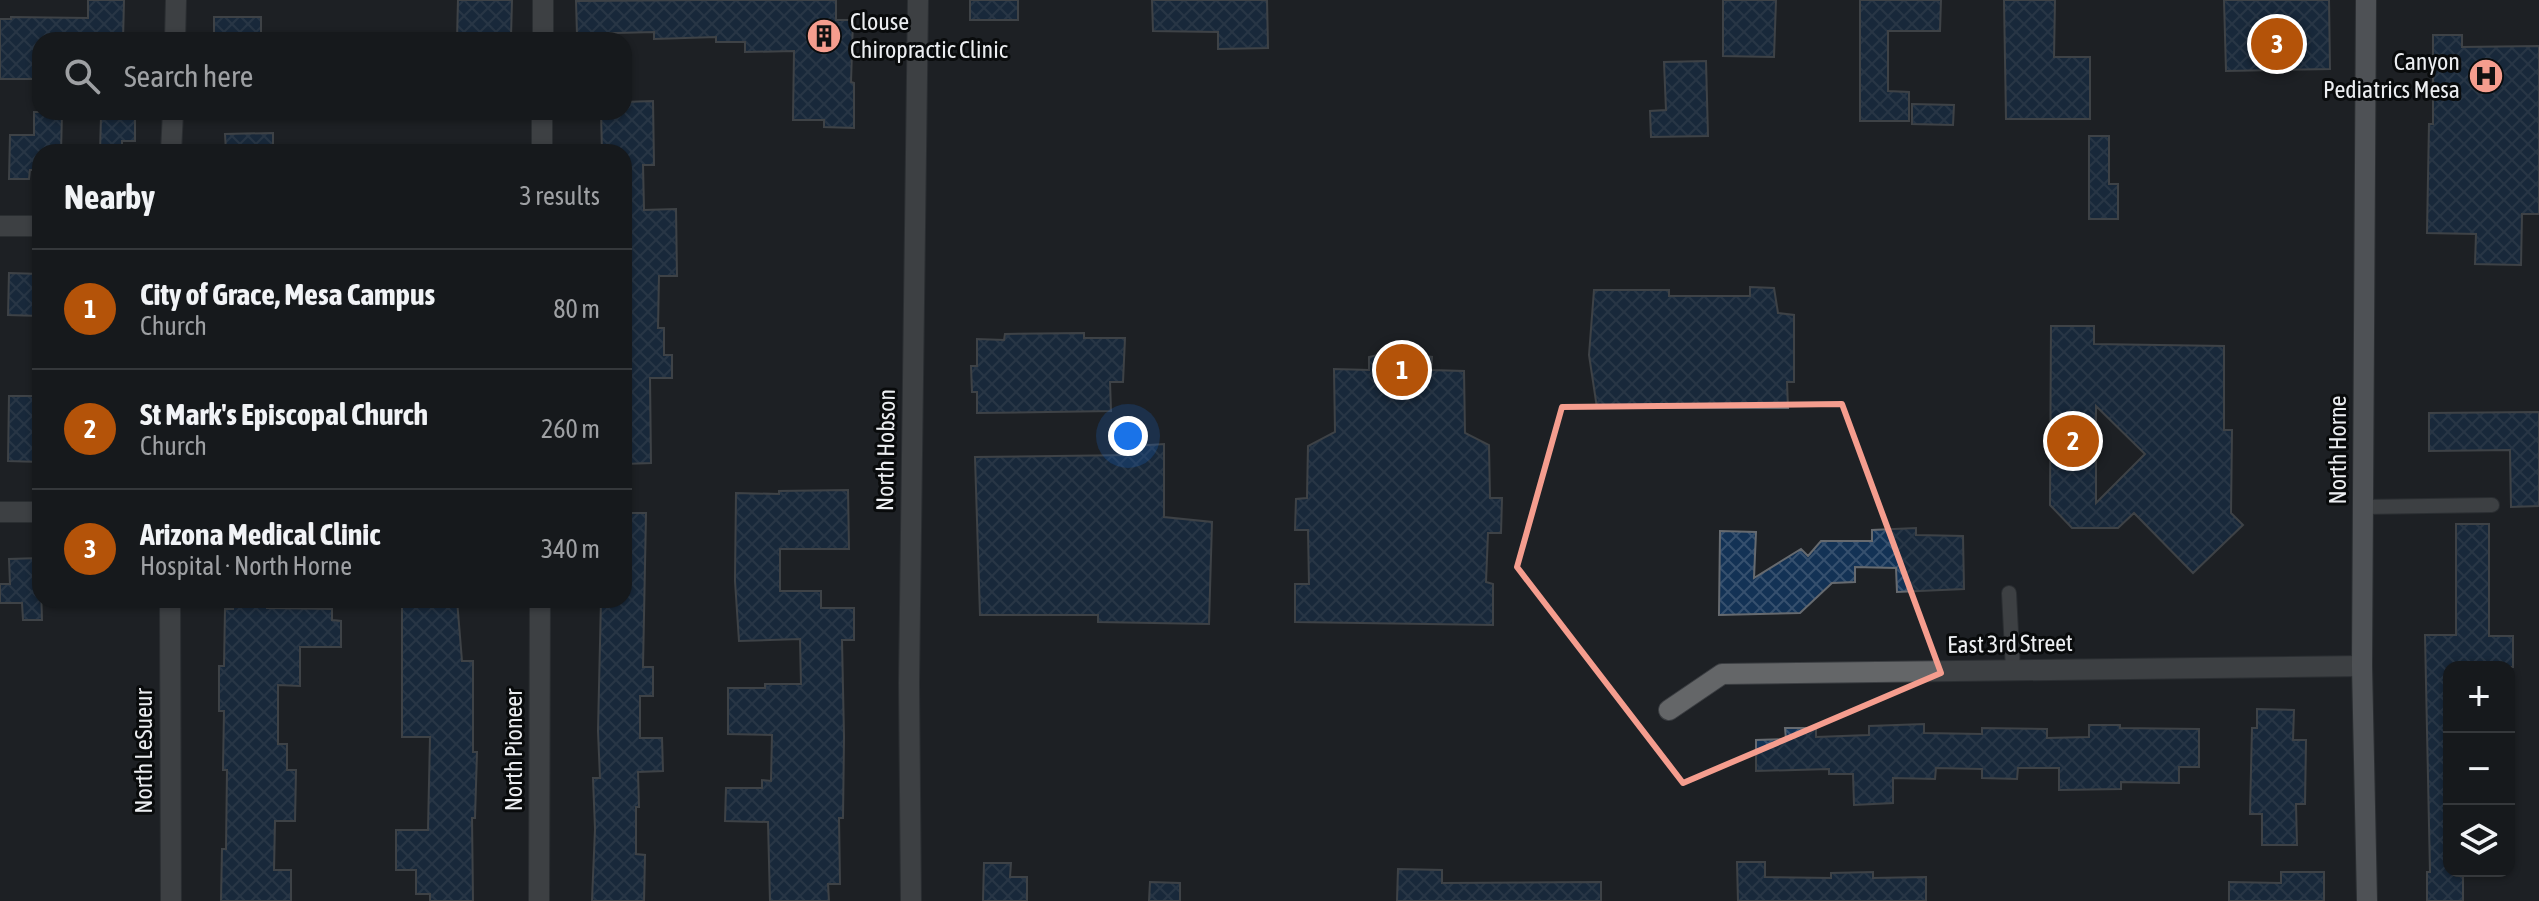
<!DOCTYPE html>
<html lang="en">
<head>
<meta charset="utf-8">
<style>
  :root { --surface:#16191c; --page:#1f2225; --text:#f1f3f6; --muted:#9ea0a3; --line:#35383b; --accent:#b45309 }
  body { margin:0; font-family:"Asap Condensed",sans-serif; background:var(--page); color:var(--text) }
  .controls { position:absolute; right:24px; bottom:24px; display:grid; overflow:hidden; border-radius:16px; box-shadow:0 2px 6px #0004 }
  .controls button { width:72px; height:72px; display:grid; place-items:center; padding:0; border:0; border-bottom:2px solid var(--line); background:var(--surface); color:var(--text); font:40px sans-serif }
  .you { position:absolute; left:1128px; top:436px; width:28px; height:28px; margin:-20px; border:6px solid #fff; border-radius:50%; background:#1a73e8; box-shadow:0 0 0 12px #1a73e833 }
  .badge { display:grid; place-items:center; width:52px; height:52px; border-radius:50%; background:var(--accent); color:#fff; font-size:26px; font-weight:700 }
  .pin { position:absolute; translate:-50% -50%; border:4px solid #fff; box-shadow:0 2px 8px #0006 }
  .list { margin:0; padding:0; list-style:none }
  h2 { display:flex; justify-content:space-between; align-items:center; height:104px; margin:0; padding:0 32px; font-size:34px }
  h2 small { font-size:26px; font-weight:400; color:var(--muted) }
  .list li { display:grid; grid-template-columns:52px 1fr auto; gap:24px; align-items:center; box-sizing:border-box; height:120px; padding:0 32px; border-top:2px solid var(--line) }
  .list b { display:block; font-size:30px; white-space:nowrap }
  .list p { margin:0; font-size:26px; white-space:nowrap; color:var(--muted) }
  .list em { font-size:26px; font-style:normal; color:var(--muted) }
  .icon { flex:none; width:44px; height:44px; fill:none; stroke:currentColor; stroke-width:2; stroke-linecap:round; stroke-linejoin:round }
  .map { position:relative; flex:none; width:2539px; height:901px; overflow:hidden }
  .search { position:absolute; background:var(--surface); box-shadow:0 2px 6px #0004; left:32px; top:32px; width:600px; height:88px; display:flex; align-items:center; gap:20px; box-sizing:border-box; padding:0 28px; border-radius:24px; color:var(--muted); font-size:30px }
  .panel { position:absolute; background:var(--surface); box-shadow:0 2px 6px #0004; left:32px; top:144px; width:600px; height:464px; border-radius:24px }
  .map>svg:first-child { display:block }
  .building { fill:url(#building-cross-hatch); stroke:#666a6f; stroke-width:2; fill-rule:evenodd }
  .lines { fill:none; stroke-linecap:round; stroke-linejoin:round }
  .lane-casing { stroke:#3b3e42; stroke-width:16 }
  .street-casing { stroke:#3b3e42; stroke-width:22 }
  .secondary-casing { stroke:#3b3e42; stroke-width:22 }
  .lane { stroke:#646668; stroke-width:14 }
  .street { stroke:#646668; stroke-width:20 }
  .secondary { stroke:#8a8d90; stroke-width:20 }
  .marked { fill:none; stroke:#f59d8e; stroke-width:6; stroke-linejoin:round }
  .labels { text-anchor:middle; stroke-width:6; stroke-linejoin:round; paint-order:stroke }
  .poi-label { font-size:24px; fill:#eceef1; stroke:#090b0c; text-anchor:start }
  .street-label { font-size:24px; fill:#eceef1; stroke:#090b0c }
</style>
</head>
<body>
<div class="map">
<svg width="2539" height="901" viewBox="0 0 2539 901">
  <defs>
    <pattern id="building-cross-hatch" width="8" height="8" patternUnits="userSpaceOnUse" patternTransform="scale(2)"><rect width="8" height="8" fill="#133255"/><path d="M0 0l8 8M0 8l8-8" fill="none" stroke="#36506e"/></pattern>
  </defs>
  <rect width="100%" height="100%" fill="#1e2125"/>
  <path class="building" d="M 88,0 L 124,0 L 123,40 L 40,40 L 40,79 L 0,79 L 0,19 L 11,19 L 11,17 L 88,18 Z
    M 458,0 L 512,0 L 511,36 L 506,36 L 505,40 L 457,40 Z
    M 702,0 L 836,0 L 836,20 L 853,20 L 851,82 L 854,83 L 854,128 L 824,127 L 824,120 L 793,120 L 794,51 L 745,52 L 745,42 L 716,42 L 716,37 L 654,39 L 654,32 L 577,34 L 576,1 Z
    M 970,0 L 1018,0 L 1018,20 L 970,20 Z
    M 1152,0 L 1267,0 L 1268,48 L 1218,49 L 1218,32 L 1153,31 Z
    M 1723,0 L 1776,0 L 1774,57 L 1723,56 Z
    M 1860,0 L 1941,0 L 1940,31 L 1888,31 L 1888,91 L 1909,92 L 1909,121 L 1860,121 Z
    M 2004,0 L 2055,0 L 2054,57 L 2090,57 L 2090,119 L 2006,119 Z
    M 2224,0 L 2329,0 L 2330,69 L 2226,71 Z
    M 214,17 L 261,17 L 261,40 L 214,40 Z
    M 2433,35 L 2462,35 L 2462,47 L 2539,46 L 2539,214 L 2522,214 L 2521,265 L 2475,264 L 2476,234 L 2427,233 L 2429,124 L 2433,124 Z
    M 1706,61 L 1708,136 L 1651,137 L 1650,111 L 1666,110 L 1664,62 Z
    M 653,101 L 654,165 L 643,165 L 644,210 L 676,209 L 677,276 L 659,276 L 658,328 L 664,328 L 664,355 L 672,355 L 672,378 L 650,378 L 651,463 L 624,464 L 624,152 L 602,152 L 601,112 L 624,112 L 624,102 Z
    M 1912,104 L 1954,105 L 1953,125 L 1912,124 Z
    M 34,112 L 62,112 L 61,152 L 40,152 L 40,170 L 30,170 L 29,179 L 9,179 L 10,135 L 34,135 Z
    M 101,117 L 135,118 L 135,141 L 122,141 L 122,152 L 100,152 Z
    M 273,133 L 273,152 L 226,152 L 225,134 Z
    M 2089,136 L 2109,136 L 2109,184 L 2118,184 L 2118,219 L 2089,219 Z
    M 9,273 L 40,274 L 40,316 L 8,315 Z
    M 1750,287 L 1774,288 L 1778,313 L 1794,315 L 1794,382 L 1787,382 L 1788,408 L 1597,408 L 1589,355 L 1594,290 L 1669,290 L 1669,296 L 1750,296 Z
    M 2051,326 L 2094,326 L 2094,344 L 2224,346 L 2224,430 L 2232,430 L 2231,513 L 2243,525 L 2193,573 L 2134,513 L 2118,528 L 2072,528 L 2050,505 ZM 2096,406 L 2145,454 L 2096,503 Z
    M 1084,333 L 1084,338 L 1125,338 L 1123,382 L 1110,382 L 1111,411 L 977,413 L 977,392 L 972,392 L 971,366 L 977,366 L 977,339 L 1004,340 L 1005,334 Z
    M 1391,352 L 1432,357 L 1431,370 L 1464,371 L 1465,433 L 1489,445 L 1490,498 L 1502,498 L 1501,533 L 1488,533 L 1486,582 L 1493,584 L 1493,625 L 1295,622 L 1295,584 L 1309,584 L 1308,530 L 1295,530 L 1296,499 L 1307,498 L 1308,446 L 1335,432 L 1334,369 L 1369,370 L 1369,357 Z
    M 9,396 L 40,396 L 40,462 L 8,461 Z
    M 2539,412 L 2539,506 L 2511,507 L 2510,450 L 2429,451 L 2429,413 Z
    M 1164,444 L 1164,517 L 1212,522 L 1209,624 L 1098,622 L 1098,615 L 980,615 L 975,457 L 1134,455 L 1134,446 Z
    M 848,490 L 849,549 L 780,549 L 780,591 L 821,591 L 821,608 L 854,608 L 854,640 L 842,640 L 844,737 L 843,818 L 839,818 L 840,884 L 828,884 L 829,901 L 770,901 L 768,822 L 725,821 L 726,788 L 762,788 L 762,780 L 771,781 L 772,735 L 728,734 L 728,688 L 765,688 L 765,684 L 801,684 L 800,639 L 739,641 L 735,581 L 736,493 L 779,494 L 779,491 Z
    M 624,513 L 646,513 L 643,667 L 653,667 L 653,696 L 640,696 L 640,738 L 662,738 L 663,771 L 638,772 L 639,807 L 636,807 L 636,854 L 645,855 L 644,901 L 592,901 L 595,829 L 593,778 L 600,778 L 598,731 L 601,600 L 624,600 Z
    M 2456,524 L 2489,524 L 2489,636 L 2513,636 L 2513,667 L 2449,667 L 2449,872 L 2463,872 L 2463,901 L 2427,901 L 2427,872 L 2430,872 L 2425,635 L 2456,635 Z
    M 1916,528 L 1916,535 L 1963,536 L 1964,589 L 1897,592 L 1896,568 L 1855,567 L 1855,582 L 1832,583 L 1800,613 L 1719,615 L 1720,531 L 1756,532 L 1754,578 L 1801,549 L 1808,556 L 1821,541 L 1872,541 L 1872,530 Z
    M 40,558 L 42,620 L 23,620 L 22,603 L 0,603 L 0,584 L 10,584 L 9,559 Z
    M 233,600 L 267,600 L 267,608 L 332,609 L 332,620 L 341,621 L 341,647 L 300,647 L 300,686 L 278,685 L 278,744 L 287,744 L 287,770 L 296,770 L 295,821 L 275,821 L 274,870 L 291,870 L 291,901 L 221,901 L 222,849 L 226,849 L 227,770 L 223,770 L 224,711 L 219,711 L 219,666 L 224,666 L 225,609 L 233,609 Z
    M 402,600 L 457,600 L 462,661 L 473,661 L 473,752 L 477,752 L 475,818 L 472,818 L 473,901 L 430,901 L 430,894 L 416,894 L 416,870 L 396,870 L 396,830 L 428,830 L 430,737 L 402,737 Z
    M 2257,709 L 2294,710 L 2293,740 L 2306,740 L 2305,804 L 2296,804 L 2297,845 L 2262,845 L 2262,814 L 2250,814 L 2252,728 L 2257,728 Z
    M 1924,724 L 1924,733 L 1982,734 L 1982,728 L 2047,729 L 2047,738 L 2089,737 L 2089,725 L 2120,725 L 2120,728 L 2199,729 L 2199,767 L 2179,767 L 2179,783 L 2121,782 L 2121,789 L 2059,790 L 2059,768 L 2018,768 L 2017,779 L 1982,778 L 1982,769 L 1936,768 L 1935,779 L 1893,778 L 1893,803 L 1854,805 L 1853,774 L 1829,774 L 1829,769 L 1756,771 L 1756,740 L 1786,739 L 1785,728 L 1816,728 L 1816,737 L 1869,735 L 1869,726 Z
    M 1737,862 L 1765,862 L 1765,877 L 1831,878 L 1831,873 L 1873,872 L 1873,878 L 1926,877 L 1926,901 L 1738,901 Z
    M 984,863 L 1011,863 L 1010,877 L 1027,877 L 1027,901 L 983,901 Z
    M 1398,869 L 1442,870 L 1442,883 L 1601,882 L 1601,901 L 1397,901 Z
    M 2281,872 L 2324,872 L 2324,901 L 2229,901 L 2229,882 L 2281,883 Z
    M 1150,882 L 1180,883 L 1180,901 L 1149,901 Z"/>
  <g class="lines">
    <g class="lane-casing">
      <path id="lane" d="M 2363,507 L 2492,505
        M 2009,593 L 2013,670"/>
    </g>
    <g class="street-casing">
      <path id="street" d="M 175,40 L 176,0
        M 543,40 L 543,0
        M 171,152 L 173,112
        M 542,152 L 542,112
        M 0,226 L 40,226
        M 0,512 L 40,512
        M 170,600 L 171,901
        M 1669,710 L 1722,674 L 2362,666
        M 539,901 L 540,600
        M 911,901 L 909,683 L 918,0"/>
    </g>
    <g class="secondary-casing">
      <path id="secondary" d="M 2366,0 L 2362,666 L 2367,901"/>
    </g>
    <use href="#lane" class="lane"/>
    <use href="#street" class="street"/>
    <use href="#secondary" class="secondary"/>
  </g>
  <path d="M0 0H2539V901H0ZM 1842,404 L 1941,673 L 1683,783 L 1517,567 L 1562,407 Z" fill="#1e2125" fill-opacity=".55" fill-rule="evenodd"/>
  <path class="marked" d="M 1842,404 L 1941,673 L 1683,783 L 1517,567 L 1562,407 Z"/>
  <defs>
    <g id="building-disc" transform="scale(1.8)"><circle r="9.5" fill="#f59d8e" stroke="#090b0c"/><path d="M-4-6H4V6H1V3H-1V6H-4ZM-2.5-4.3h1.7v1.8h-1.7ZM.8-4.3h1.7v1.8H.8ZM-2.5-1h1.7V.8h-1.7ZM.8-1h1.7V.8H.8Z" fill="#111"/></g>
    <g id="hospital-disc" transform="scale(1.8)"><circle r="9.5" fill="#f59d8e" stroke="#090b0c"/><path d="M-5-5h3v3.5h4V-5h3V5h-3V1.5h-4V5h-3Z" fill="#111"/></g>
  </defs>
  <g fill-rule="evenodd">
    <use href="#building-disc" x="824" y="36"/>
    <use href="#hospital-disc" x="2486" y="76"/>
  </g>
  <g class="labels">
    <g class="poi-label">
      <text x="850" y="30">Clouse<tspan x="850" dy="28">Chiropractic Clinic</tspan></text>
      <text x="2460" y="70" text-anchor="end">Canyon<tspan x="2460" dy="28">Pediatrics Mesa</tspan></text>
    </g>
    <g class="street-label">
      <text transform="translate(886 450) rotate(-89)" y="8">North Hobson</text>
      <text transform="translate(2338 450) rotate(-90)" y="8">North Horne</text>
      <text transform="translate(2010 644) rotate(-1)" y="8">East 3rd Street</text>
      <text transform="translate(514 750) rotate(-90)" y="8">North Pioneer</text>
      <text transform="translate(144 751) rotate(-90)" y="8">North LeSueur</text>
    </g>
  </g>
</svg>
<div class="controls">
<button>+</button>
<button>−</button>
<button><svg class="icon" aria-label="layers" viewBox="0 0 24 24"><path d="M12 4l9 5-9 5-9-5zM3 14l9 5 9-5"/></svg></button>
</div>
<div class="you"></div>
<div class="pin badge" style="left:1402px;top:370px">1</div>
<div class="pin badge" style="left:2073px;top:441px">2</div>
<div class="pin badge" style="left:2277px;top:44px">3</div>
<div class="search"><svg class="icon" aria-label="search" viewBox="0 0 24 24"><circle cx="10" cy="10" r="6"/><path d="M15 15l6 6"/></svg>Search here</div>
<section class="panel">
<h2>Nearby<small>3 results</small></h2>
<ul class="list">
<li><span class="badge">1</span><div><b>City of Grace, Mesa Campus</b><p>Church</p></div><em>80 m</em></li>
<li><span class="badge">2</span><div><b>St Mark's Episcopal Church</b><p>Church</p></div><em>260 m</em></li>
<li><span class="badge">3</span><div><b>Arizona Medical Clinic</b><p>Hospital · North Horne</p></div><em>340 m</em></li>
</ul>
</section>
</div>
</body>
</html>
